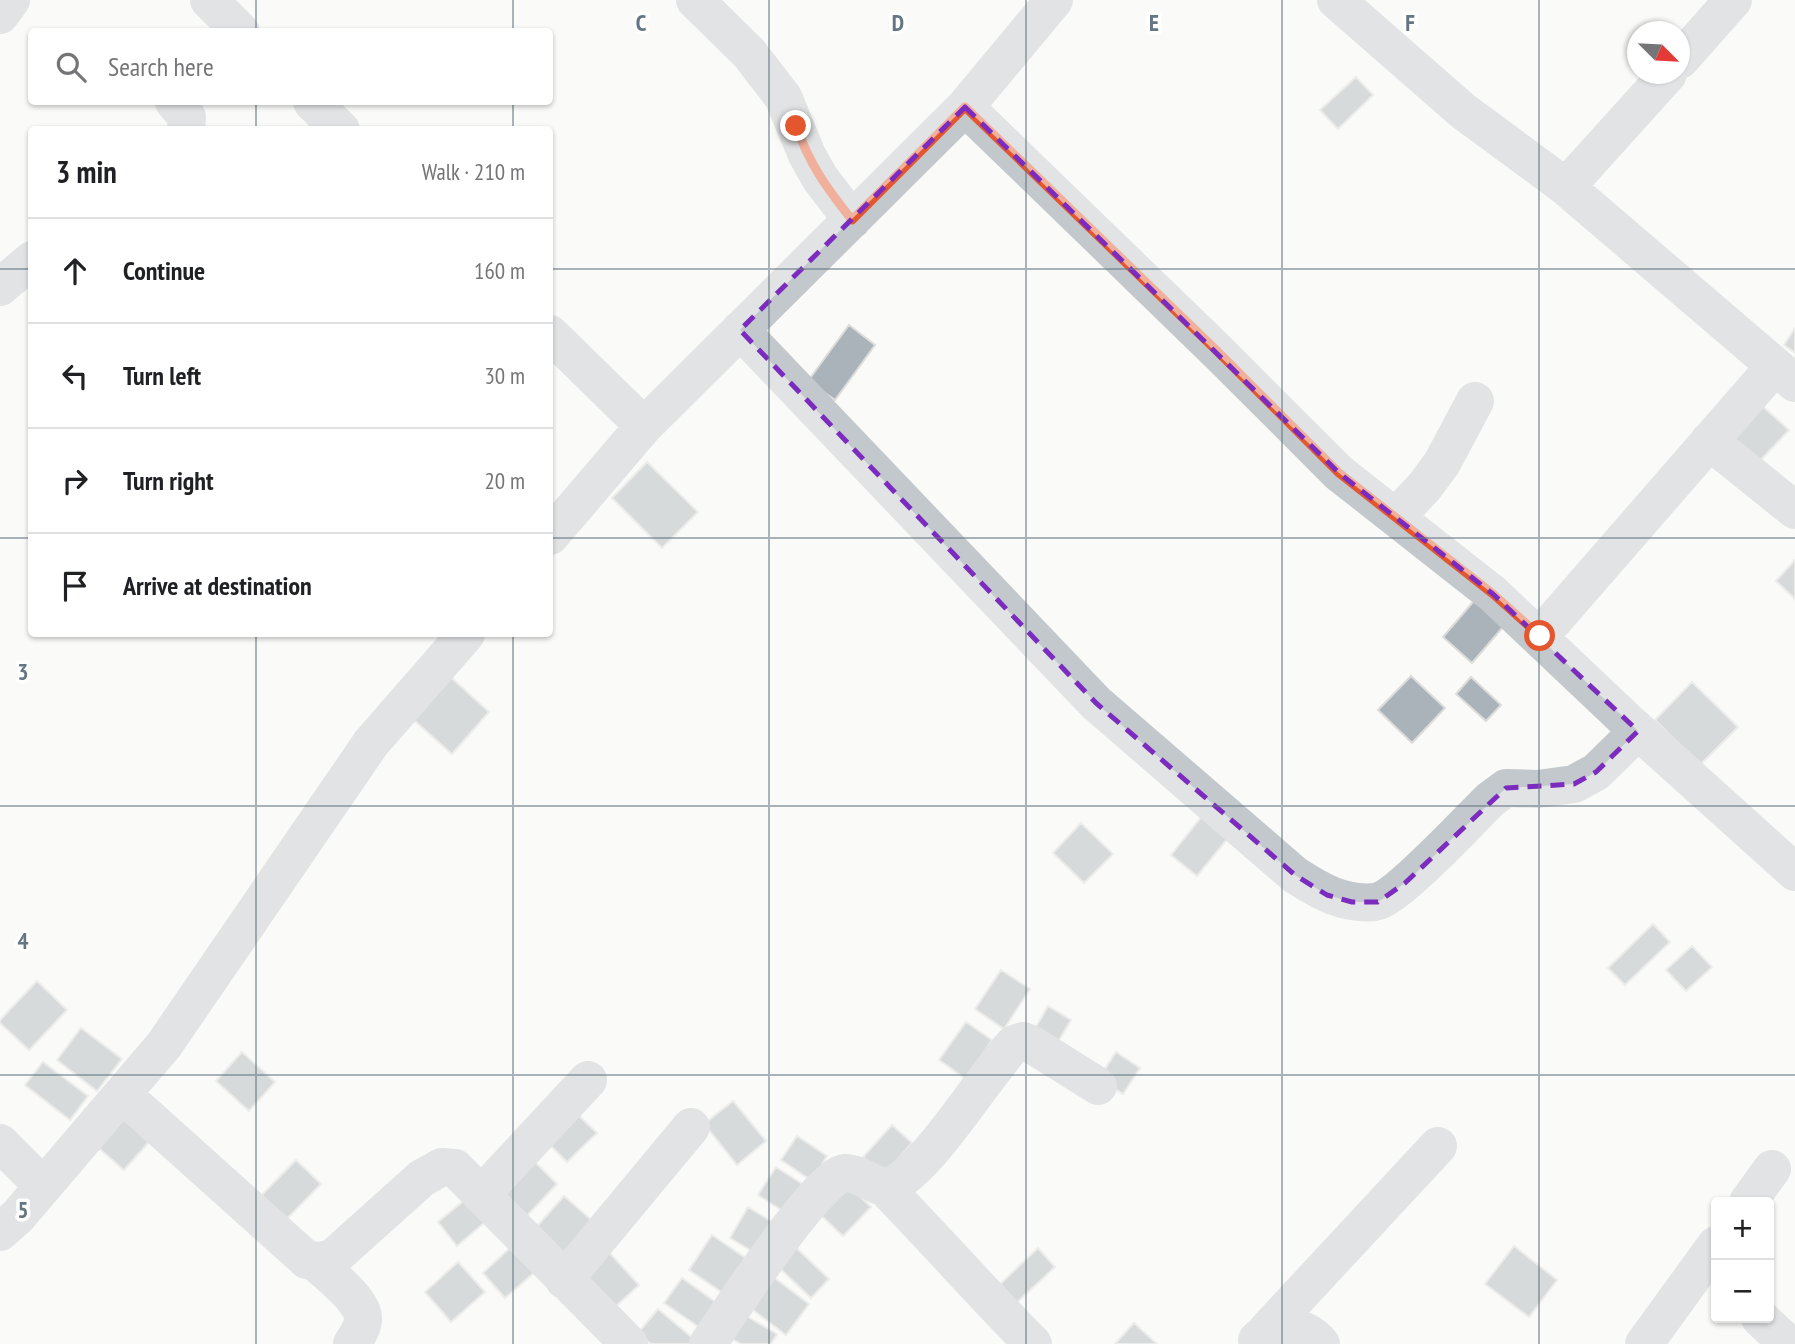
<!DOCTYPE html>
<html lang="en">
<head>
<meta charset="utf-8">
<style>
  :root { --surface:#fff; --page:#f6f6f6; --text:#202124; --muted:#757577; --line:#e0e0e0 }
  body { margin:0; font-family:"PT Sans Narrow",sans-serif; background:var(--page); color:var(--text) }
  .controls { position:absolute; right:21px; bottom:21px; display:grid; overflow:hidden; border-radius:7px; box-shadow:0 2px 5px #0004 }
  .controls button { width:63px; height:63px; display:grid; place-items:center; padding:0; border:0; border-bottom:2px solid var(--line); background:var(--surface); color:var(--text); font:35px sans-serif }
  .compass { position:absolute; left:1627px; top:21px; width:63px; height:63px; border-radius:50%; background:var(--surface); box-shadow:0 2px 5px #0004; rotate:114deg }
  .stop { position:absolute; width:21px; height:21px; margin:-16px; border:5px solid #e4572e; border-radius:50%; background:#fff }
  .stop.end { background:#e4572e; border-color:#fff; box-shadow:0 2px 7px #0008 }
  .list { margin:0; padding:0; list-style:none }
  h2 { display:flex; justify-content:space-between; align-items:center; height:91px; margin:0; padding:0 28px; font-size:30px }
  h2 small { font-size:23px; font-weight:400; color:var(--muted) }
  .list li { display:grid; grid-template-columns:46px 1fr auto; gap:21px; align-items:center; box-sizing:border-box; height:105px; padding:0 28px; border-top:2px solid var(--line) }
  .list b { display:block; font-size:26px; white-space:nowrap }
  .list em { font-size:23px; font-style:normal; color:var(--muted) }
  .icon { flex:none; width:38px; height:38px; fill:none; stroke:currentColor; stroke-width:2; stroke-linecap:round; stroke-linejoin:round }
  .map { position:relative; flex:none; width:1795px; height:1344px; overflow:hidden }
  .search { position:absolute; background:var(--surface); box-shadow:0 2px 5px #0004; left:28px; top:28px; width:525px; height:77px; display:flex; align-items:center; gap:18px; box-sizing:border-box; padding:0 24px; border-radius:7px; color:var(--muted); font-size:26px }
  .panel { position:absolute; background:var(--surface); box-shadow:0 2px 5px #0004; left:28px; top:126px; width:525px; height:511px; border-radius:7px }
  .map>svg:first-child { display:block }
  .building { fill:#aab3b9; stroke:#dcdcda; stroke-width:2 }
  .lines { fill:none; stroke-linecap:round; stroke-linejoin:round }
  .minor { stroke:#c3c8cc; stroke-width:38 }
  .route { stroke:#e4572e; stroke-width:9 }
  .marked { fill:none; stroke:#7b2cbf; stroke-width:5; stroke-dasharray:14 9; stroke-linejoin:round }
  .grid { fill:none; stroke:#657683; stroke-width:2; stroke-opacity:0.55 }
  .grid-label { font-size:23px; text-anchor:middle; font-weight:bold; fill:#657683; stroke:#fff; stroke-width:7; stroke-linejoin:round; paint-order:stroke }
</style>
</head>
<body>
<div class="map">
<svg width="1795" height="1344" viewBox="0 0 1795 1344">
  <rect width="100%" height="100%" fill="#fafaf8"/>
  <path class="building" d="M 1356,77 L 1373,95 L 1338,129 L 1320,110 Z
    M 849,325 L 875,345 L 835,400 L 808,381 Z
    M 1795,328 L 1795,353 L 1784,345 Z
    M 1759,403 L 1789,430 L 1757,464 L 1728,437 Z
    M 647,462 L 698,512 L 662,548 L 612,498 Z
    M 1795,560 L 1795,599 L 1776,581 Z
    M 1479,595 L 1509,620 L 1472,663 L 1443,637 Z
    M 444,671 L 489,712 L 452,754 L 407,714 Z
    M 1411,676 L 1445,708 L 1412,743 L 1378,710 Z
    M 1471,677 L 1501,705 L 1486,721 L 1456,694 Z
    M 1692,682 L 1738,727 L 1700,765 L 1655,720 Z
    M 1203,815 L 1229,837 L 1197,876 L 1171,855 Z
    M 1081,823 L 1113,854 L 1084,883 L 1053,853 Z
    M 1653,924 L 1670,942 L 1625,985 L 1608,968 Z
    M 1692,946 L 1712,967 L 1686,991 L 1666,970 Z
    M 1001,970 L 1030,989 L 1004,1029 L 975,1009 Z
    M 37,981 L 67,1010 L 29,1050 L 0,1023 L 0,1020 Z
    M 1048,1006 L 1071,1020 L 1055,1047 L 1032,1034 Z
    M 966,1022 L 992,1040 L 966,1079 L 939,1060 Z
    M 81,1028 L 122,1059 L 97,1091 L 57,1060 Z
    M 242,1052 L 275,1082 L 249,1111 L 216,1081 Z
    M 1116,1052 L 1140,1068 L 1123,1094 L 1099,1078 Z
    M 43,1062 L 88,1096 L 70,1120 L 25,1085 Z
    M 733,1101 L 766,1141 L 737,1165 L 704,1124 Z
    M 126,1108 L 156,1134 L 124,1170 L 95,1145 Z
    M 573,1110 L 597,1133 L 567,1162 L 544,1139 Z
    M 892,1125 L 912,1143 L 884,1175 L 863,1157 Z
    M 797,1136 L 827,1156 L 812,1181 L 781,1160 Z
    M 526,1153 L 557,1184 L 520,1223 L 489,1193 Z
    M 296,1160 L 321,1184 L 280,1226 L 255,1202 Z
    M 776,1167 L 807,1187 L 789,1215 L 758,1195 Z
    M 842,1179 L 871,1207 L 843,1236 L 814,1209 Z
    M 564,1196 L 595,1223 L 564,1258 L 533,1231 Z
    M 466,1199 L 485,1222 L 457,1246 L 438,1222 Z
    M 748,1207 L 779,1226 L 760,1256 L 730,1238 Z
    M 712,1235 L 747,1259 L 723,1293 L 689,1270 Z
    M 788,1240 L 829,1279 L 811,1298 L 770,1259 Z
    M 512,1246 L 535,1272 L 505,1298 L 483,1273 Z
    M 1514,1246 L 1557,1280 L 1529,1317 L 1485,1284 Z
    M 605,1248 L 639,1285 L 614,1308 L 580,1272 Z
    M 1038,1248 L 1055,1267 L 1013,1306 L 996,1288 Z
    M 458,1262 L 485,1292 L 451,1322 L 425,1292 Z
    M 772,1276 L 809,1304 L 786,1335 L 749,1307 Z
    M 682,1278 L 721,1306 L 703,1330 L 664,1303 Z
    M 658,1309 L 695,1340 L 691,1344 L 651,1344 L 638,1333 Z
    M 741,1313 L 777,1334 L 771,1344 L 741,1344 L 727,1336 Z
    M 1134,1323 L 1157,1344 L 1115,1344 Z"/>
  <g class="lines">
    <path class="minor" d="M 209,0 L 241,32
      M 695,0 L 749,53 L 783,97 L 807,155 L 820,178 L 852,220
      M 1336,0 L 1463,111 L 1566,187 L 1795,383
      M 0,15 L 11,0
      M 1680,60 L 1733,0
      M 174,102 L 187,117 L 186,130
      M 312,102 L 341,130
      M 965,107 L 1218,352 L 1339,473 L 1493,594 L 1625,719 L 1795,872
      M 1566,187 L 1668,74
      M 0,287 L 32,260
      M 740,330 L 1096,703 L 1295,875 C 1320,891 1343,905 1375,902 C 1397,899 1471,818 1491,799 L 1506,788 L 1538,789 L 1574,784 L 1596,772 L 1638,731
      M 550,334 L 644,426
      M 1709,441 L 1795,510
      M 1396,517 L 1425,486 L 1442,463 L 1475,401
      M 550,536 L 644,426 L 965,107 L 1054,0
      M 1540,636 L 1775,366
      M 122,1094 L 307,1260 L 322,1261 L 334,1257 L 422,1178 L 442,1167 L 455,1168 L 629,1344
      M 0,1143 L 43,1186
      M 885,1188 C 935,1239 982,1293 1033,1344
      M 481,1195 L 588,1080
      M 1748,1202 L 1772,1169
      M 0,1232 L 18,1216 L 164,1045 L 371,743 L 466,634
      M 314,1261 C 327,1273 364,1301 363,1319 C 363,1328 356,1337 352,1344
      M 564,1280 L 691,1127
      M 1760,1318 L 1788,1344
      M 1267,1330 L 1438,1146
      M 1257,1340 C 1276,1321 1304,1324 1321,1344
      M 708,1344 C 726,1317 819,1175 845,1173 C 858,1173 872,1184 885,1188 C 925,1176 982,1078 1014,1044 L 1023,1041 L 1031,1044 L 1098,1086
      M 1644,1344 L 1716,1245"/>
  </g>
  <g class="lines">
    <path class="route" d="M 796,126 C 810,165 826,187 852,220 L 965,107 L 1218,352 L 1339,473 L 1493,594 L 1540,636"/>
  </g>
  <path d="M0 0H1795V1344H0ZM 965,107 L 1339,473 L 1493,594 L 1638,731 L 1596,772 L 1574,784 L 1506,788 L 1405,883 L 1378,902 L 1352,902 L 1327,895 L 1295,875 L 1096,703 L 740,330 Z" fill="#fafaf8" fill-opacity=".55" fill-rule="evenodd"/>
  <path class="marked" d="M 965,107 L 1339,473 L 1493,594 L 1638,731 L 1596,772 L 1574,784 L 1506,788 L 1405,883 L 1378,902 L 1352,902 L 1327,895 L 1295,875 L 1096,703 L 740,330 Z"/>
  <path class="grid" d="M 256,0 L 256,32M 513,0 L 513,32M 769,0 L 769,1344M 1026,0 L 1026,1344M 1282,0 L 1282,1344M 1539,0 L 1539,1344M 256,102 L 256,130M 513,102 L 513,130M 0,269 L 32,269M 550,269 L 1795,269M 0,538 L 32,538M 550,538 L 1795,538M 256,634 L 256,1344M 513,634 L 513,1344M 0,806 L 1795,806M 0,1075 L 1795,1075"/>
  <g class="grid-label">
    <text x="641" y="31">C</text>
    <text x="898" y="31">D</text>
    <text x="1154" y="31">E</text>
    <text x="1410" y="31">F</text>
    <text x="23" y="680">3</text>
    <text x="23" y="949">4</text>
    <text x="23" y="1218">5</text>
  </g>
</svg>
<div class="controls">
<button>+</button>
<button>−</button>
</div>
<svg class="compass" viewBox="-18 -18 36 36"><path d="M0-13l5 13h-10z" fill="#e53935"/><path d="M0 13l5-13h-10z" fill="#757577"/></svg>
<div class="stop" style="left:1540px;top:636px"></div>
<div class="stop end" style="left:796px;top:126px"></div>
<div class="search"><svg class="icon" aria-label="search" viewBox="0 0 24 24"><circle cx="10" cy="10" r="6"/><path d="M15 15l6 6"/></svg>Search here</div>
<section class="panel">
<h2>3 min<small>Walk · 210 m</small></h2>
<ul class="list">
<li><svg class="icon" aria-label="ahead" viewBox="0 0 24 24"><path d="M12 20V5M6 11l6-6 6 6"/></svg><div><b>Continue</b></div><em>160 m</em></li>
<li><svg class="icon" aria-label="left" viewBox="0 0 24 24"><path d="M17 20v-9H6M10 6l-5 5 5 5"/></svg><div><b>Turn left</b></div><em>30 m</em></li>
<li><svg class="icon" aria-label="right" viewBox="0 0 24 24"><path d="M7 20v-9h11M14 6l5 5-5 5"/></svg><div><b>Turn right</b></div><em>20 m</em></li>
<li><svg class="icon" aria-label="arrive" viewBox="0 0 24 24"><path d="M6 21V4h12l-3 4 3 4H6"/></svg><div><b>Arrive at destination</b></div></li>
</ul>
</section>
</div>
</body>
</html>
